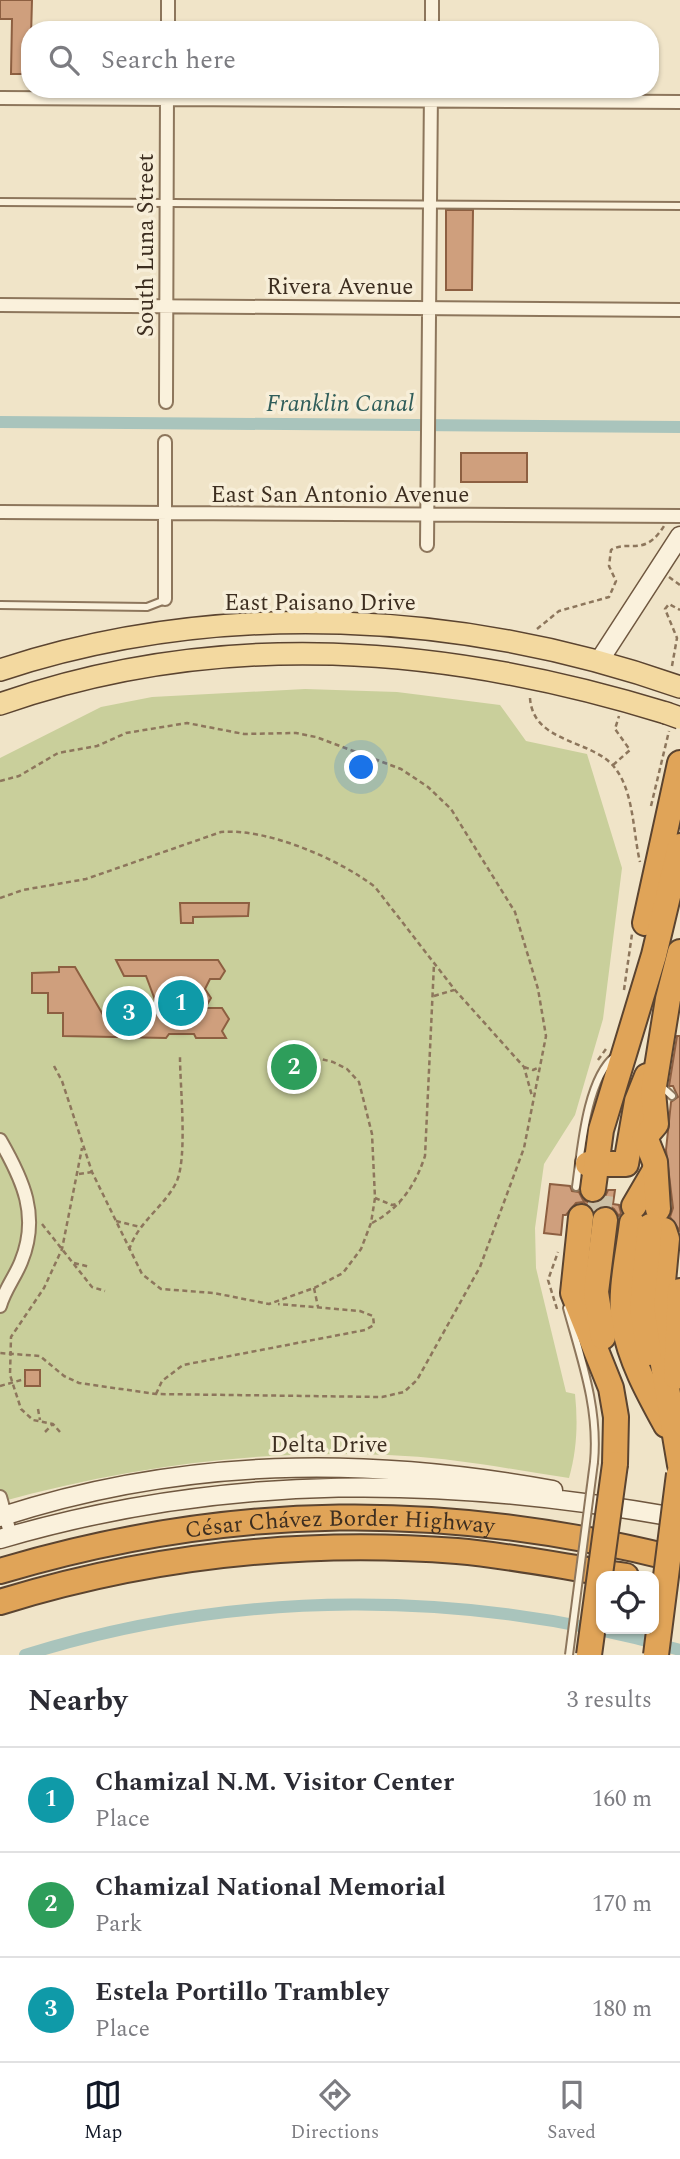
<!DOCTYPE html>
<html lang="en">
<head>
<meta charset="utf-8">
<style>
  :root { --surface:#fff; --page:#f7f7f7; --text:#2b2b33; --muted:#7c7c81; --line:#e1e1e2; --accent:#111827 }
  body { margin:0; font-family:Spectral,serif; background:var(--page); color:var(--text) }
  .controls { position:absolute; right:21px; bottom:21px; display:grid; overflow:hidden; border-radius:14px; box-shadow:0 2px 5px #0004 }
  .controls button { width:63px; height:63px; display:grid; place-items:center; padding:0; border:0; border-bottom:2px solid var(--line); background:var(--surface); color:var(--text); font:35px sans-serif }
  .you { position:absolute; left:362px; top:768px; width:24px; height:24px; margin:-18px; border:5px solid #fff; border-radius:50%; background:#1a73e8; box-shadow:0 0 0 10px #1a73e833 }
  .badge { display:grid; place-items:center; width:46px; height:46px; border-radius:50%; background:var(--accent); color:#fff; font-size:23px; font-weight:700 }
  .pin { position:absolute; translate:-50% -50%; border:4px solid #fff; box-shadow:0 2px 7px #0006 }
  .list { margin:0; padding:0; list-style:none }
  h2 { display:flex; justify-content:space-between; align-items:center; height:91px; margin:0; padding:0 28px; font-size:30px }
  h2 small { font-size:23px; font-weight:400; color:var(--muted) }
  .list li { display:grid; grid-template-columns:46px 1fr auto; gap:21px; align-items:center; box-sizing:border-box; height:105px; padding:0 28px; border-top:2px solid var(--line) }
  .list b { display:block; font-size:26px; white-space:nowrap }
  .list p { margin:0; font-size:23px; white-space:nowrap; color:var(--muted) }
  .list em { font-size:23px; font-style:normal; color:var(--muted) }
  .icon { flex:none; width:38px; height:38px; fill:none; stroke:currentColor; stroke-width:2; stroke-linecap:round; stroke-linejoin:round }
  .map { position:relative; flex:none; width:680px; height:1655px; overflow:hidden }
  .search { position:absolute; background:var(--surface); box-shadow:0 2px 5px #0004; left:21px; right:21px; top:21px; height:77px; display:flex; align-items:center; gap:18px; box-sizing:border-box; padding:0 24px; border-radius:28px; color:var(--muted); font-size:26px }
  .sheet { height:406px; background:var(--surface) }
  nav { display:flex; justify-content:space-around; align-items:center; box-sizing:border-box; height:98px; border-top:2px solid var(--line); background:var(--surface); font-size:19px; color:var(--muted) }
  nav a { display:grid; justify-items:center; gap:4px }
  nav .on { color:var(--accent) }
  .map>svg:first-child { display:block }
  .green { fill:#c9cf9b }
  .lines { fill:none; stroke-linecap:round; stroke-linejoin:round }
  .canal { stroke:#a9c4bc; stroke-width:12 }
  .building { fill:#cf9f7d; stroke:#8d5f41; stroke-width:2 }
  .highway-tunnel { stroke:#ccc0a6; stroke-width:24; stroke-dasharray:24 12; stroke-linecap:butt }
  .lane-casing { stroke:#8d765c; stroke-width:10 }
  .street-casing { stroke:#8d765c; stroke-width:16 }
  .secondary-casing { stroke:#6f573f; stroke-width:21 }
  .primary-casing { stroke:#5b4430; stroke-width:24 }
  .highway-casing { stroke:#5b4430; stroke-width:28 }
  .path { stroke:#8d765c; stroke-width:2.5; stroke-dasharray:5 3.5; stroke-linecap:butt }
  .lane { stroke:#faf1dc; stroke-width:6 }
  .street { stroke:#faf1dc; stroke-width:12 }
  .secondary { stroke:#faf1dc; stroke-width:18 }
  .primary { stroke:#f3d9a0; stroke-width:21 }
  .highway { stroke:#e0a458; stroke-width:24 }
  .lane-bridge-casing { stroke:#8d765c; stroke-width:10; stroke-linecap:butt }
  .primary-bridge-casing { stroke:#5b4430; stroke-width:24; stroke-linecap:butt }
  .highway-bridge-casing { stroke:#5b4430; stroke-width:28; stroke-linecap:butt }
  .lane-bridge { stroke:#faf1dc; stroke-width:6 }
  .primary-bridge { stroke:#f3d9a0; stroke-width:21 }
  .highway-bridge { stroke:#e0a458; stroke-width:24 }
  .labels { text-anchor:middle; stroke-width:7; stroke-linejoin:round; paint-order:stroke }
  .street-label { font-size:23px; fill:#3d2e20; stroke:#f7eed8 }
  .water-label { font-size:24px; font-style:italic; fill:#2f5d5a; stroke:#f7eed8 }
</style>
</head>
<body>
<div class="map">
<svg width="680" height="1655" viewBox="0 0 680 1655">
  <rect width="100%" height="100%" fill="#f0e4c8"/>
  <path class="green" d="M 305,689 L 397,692 L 500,705 L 526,741 L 587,754 L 622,868 L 603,1019 L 575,1115 L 544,1164 L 535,1228 L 536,1268 L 566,1392 L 575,1394 C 578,1422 577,1450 569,1478 C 515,1470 460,1459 405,1456 C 267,1448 134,1465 0,1502 L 0,758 L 101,707 L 152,697 Z"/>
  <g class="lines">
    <path class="canal" d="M 0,422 L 680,427
      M 25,1655 C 238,1588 467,1589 680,1650"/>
  </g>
  <path class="building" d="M 0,0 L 32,0 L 30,74 L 11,74 L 12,19 L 0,19 Z
    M 446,210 L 473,210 L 472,290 L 446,290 Z
    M 461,453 L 527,453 L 527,482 L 461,482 Z
    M 180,903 L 249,903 L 248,916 L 193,917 L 193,923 L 181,923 Z
    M 116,960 L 218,960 L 225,971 L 220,979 L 210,979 L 205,989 L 211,998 L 205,1008 L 222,1008 L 229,1019 L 222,1031 L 226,1038 L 196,1038 L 194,1034 L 169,1034 L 166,1038 L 63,1036 L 63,1013 L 48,1013 L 48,993 L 32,993 L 32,973 L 59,972 L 59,967 L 75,967 L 109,1025 L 131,1026 L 140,1008 L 158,1008 L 146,976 L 124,976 Z
    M 677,1036 L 680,1036 L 680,1231 L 670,1217 L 673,1208 L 666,1150 L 671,1102 L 678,1097 L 673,1086 L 669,1086 Z
    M 550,1184 L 570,1186 L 572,1191 L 579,1192 L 583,1200 L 592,1204 L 604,1199 L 608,1190 L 615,1190 L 613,1204 L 619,1205 L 621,1213 L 619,1216 L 614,1209 L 608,1205 L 594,1210 L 583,1202 L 576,1203 L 566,1215 L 563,1215 L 561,1235 L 544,1233 Z
    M 25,1370 L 40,1370 L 40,1386 L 25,1386 Z"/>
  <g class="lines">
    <path class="highway-tunnel" d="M 598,1219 L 602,1189"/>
    <g class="lane-casing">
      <path id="lane" d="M 0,202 L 680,206
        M 0,605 L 147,607 L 165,600
        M 661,1086 L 672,1096
        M 576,1187 C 581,1152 586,1079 615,1056
        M 567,1308 C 581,1359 599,1408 594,1462"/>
    </g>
    <g class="street-casing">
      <path id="street" d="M 168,30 L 168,0
        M 432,30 L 432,0
        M 0,98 L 680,102
        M 0,305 L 680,310
        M 166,402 L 167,89
        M 0,512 L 680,516
        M 427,545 L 431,89
        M 165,599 L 165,442
        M 0,1140 C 23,1180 40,1216 21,1262 C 15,1277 4,1291 0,1306
        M 0,1497 L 11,1536"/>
    </g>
    <g class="secondary-casing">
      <path id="secondary" d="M 599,661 L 680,536
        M 0,1517 C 183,1457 366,1456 553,1490
        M 0,1539 C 228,1472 447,1476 680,1518"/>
    </g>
    <g class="primary-casing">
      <path id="primary" d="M 0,670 C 219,598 464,611 680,687
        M 0,704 C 221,627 445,645 666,713"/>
    </g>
    <g class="highway-casing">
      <g id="highway">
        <path d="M 645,923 L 680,763"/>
        <path d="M 588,1164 L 626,1164 L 637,1101 L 647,1076"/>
        <path d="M 593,1189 L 601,1130 L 654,955 L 680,846"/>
        <path d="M 634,1206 L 655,1170"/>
        <path d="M 658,1209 L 655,1162 L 645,1137 L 656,1124 L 653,1092 L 668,999 L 680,952"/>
        <path d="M 581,1217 L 573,1293 L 611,1388 L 616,1417 L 615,1464"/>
        <path d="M 632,1223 C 628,1256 619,1292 624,1325 C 630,1360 649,1394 666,1425"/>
        <path d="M 664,1230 L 667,1239 L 658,1335 L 680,1465"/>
        <path d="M 603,1337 L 596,1292 L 605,1220"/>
        <path d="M 649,1353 L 642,1307 L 650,1226"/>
        <path d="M 676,1377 L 680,1291"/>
        <path id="s1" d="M 0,1571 C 232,1502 446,1501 680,1560"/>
        <path d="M 0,1602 C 149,1556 302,1539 457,1551 C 514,1556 570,1568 626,1576"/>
      </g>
    </g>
    <path class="path" d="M 669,577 L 680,585
      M 537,629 L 559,611 L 609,597 L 616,581 L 609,566 L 611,550 C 629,539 644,558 664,526
      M 672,666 L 677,638 L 665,609 L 669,604 L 680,610
      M 530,698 C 533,744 593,739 615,768 C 634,792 633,833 640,862
      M 613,765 L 630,750 L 615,729 L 619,716
      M 0,781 L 19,776 L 58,753 L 97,746 L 126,733 L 187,723 L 244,734 L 296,733 L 316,737 L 401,769 L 428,787 L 451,809 L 515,912 L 538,989 L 546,1036 L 524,1148 L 480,1267 L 417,1380 L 404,1392 L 382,1397 L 156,1394 L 79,1383 L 64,1376 L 40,1356 L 0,1353
      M 651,806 L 669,731
      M 0,898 L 23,890 L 86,879 L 221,832 C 267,828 339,859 375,887 L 455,990 L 524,1067 L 532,1096
      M 624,990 L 632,934
      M 434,996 L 454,990
      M 598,1060 L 606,1049
      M 54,1066 L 62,1081 L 92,1172 L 142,1274 L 161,1289 L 214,1293 L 269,1304 L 314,1288 L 343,1273 L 361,1249 L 371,1223 L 375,1198 L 372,1134 L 359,1082 L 347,1069 L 333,1062 L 313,1057 L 292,1056
      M 524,1067 L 533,1070 L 540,1067
      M 79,1174 L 92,1172
      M 375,1198 L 392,1205 L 400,1203
      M 116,1221 L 140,1227
      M 372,1223 C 400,1208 415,1186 425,1156 L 434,964
      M 42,1224 L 92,1287 L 105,1291
      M 129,1250 C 138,1222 163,1208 176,1183 C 188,1159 180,1087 180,1057
      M 74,1263 L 90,1267
      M 314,1288 L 318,1307
      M 557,1309 L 548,1280 L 558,1252
      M 0,1386 L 25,1379
      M 156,1394 L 162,1381 L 183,1365 L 365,1330 L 374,1325 L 373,1316 L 360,1311 L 278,1304
      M 38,1409 L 40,1420
      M 45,1432 L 53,1424
      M 60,1432 L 53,1424 L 33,1420 L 21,1409 L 10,1375 L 11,1337 L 44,1288 L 62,1249 L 82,1148"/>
    <use href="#lane" class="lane"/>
    <use href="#street" class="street"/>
    <use href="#secondary" class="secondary"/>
    <use href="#primary" class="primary"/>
    <use href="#highway" class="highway"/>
    <g class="lane-bridge-casing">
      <path id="lane-bridge" d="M 569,1655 L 594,1462"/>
    </g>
    <g class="primary-bridge-casing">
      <path id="primary-bridge" d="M 666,713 L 680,718"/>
    </g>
    <g class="highway-bridge-casing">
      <path id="highway-bridge" d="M 589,1655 L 615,1464
        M 656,1655 L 679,1474"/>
    </g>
    <use href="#lane-bridge" class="lane-bridge"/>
    <use href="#primary-bridge" class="primary-bridge"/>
    <use href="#highway-bridge" class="highway-bridge"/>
  </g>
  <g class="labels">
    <g class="street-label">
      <text transform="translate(145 245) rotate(-90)" y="8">South Luna Street</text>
      <text x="340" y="294">Rivera Avenue</text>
      <text x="340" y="502">East San Antonio Avenue</text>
      <text x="320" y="610">East Paisano Drive</text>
      <text x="329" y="1452">Delta Drive</text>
      <text dy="8" stroke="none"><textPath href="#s1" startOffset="345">César Chávez Border Highway</textPath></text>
    </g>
    <g class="water-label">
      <text x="340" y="411">Franklin Canal</text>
    </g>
  </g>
</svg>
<div class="controls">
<button><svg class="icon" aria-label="locate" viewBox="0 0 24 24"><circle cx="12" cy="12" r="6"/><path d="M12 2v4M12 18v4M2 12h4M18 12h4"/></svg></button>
</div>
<div class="you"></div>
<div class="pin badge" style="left:181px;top:1003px;background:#0f9aa8">1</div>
<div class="pin badge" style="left:294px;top:1067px;background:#2e9e5b">2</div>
<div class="pin badge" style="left:129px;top:1013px;background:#0f9aa8">3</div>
<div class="search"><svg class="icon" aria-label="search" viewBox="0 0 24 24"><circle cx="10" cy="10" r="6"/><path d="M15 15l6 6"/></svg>Search here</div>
</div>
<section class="sheet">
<h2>Nearby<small>3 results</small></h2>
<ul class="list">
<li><span class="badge" style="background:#0f9aa8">1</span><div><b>Chamizal N.M. Visitor Center</b><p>Place</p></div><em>160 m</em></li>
<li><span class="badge" style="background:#2e9e5b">2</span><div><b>Chamizal National Memorial</b><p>Park</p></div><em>170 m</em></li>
<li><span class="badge" style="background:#0f9aa8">3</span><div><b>Estela Portillo Trambley</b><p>Place</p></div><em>180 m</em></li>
</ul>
</section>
<nav>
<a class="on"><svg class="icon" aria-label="map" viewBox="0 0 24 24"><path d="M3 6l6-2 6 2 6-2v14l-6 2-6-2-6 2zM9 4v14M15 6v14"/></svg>Map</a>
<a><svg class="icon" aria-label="directions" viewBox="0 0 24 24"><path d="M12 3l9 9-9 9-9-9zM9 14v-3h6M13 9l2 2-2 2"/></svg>Directions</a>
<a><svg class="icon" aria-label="saved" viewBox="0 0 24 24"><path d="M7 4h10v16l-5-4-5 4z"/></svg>Saved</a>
</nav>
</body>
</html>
